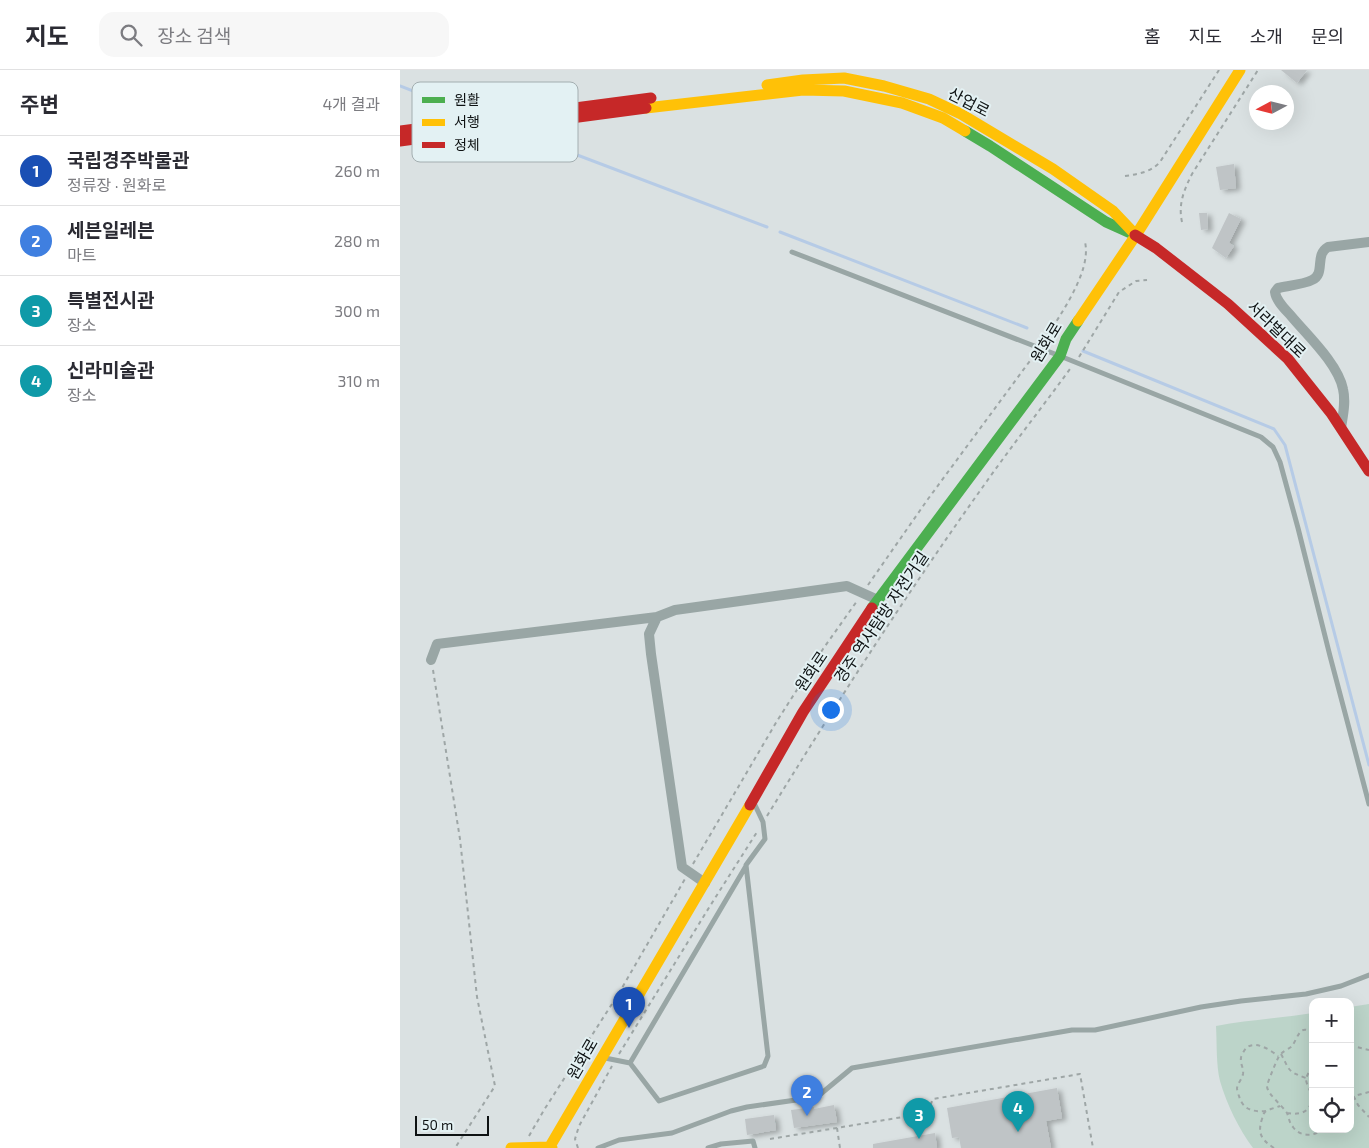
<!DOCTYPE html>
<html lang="ko">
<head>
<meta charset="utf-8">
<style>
  :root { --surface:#fff; --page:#f7f7f7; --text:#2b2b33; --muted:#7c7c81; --line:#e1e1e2; --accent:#b45309 }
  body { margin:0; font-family:"Exo 2","Noto Sans KR",sans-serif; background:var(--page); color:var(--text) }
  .controls { position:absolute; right:15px; bottom:15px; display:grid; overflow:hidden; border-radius:10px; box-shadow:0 5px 20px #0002 }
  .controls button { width:45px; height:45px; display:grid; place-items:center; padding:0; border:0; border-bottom:1px solid var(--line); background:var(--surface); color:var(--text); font:25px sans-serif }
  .compass { position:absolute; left:849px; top:15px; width:45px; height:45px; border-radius:50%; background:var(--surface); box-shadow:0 5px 20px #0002; rotate:263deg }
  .scale { position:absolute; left:15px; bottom:12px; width:74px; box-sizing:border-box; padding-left:5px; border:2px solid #0e1213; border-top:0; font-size:14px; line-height:18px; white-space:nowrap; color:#0e1213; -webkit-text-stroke:4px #e3f1f3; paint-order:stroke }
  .you { position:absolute; left:430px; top:639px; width:18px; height:18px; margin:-12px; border:4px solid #fff; border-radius:50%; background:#1a73e8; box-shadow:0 0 0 8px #1a73e833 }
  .badge { display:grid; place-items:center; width:32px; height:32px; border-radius:50%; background:var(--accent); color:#fff; font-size:16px; font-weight:700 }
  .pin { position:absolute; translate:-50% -41px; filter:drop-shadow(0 1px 2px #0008) }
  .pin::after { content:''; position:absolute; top:26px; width:18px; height:15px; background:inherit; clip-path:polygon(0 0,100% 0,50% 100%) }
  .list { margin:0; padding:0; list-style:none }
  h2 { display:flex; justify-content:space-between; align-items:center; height:65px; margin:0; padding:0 20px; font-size:21px }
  h2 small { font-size:16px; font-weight:400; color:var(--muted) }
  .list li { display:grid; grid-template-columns:32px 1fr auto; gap:15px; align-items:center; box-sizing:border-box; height:70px; padding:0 20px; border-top:1px solid var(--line) }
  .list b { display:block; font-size:19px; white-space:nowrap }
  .list p { margin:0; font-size:16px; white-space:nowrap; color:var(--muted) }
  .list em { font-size:16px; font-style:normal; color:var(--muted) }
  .icon { flex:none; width:28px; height:28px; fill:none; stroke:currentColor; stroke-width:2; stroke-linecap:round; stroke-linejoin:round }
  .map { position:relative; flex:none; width:969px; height:1078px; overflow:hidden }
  header { display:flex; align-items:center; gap:30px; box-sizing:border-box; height:70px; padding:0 25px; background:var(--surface); border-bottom:1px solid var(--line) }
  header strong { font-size:24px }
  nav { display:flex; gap:28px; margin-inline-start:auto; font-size:18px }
  .search { width:350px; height:45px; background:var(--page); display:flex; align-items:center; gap:12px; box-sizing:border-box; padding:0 18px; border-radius:15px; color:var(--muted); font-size:19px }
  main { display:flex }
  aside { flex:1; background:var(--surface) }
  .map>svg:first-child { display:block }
  .green { fill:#bcd4c9 }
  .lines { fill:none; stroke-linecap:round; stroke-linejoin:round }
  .stream { stroke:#b6cbe6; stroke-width:3 }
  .building { fill:#bfc4c6; filter:url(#shadow) }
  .path { stroke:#9ea6a6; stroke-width:2; stroke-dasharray:4 4; stroke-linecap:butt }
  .lane { stroke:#99a6a5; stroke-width:5 }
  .street { stroke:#99a6a5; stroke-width:10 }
  .fast { stroke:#4caf50; stroke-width:11 }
  .slow { stroke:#ffc107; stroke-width:11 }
  .jam { stroke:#c62828; stroke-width:11 }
  .labels { text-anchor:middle; stroke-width:4; stroke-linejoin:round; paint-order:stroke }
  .street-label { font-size:16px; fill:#0e1213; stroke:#e3f1f3 }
  .key { fill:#e3f1f3; stroke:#a3aeb0; stroke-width:1 }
  .key-label { font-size:14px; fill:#0e1213 }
</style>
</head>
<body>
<header>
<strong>지도</strong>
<div class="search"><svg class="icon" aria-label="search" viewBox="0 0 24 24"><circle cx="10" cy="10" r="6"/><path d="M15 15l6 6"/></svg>장소 검색</div>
<nav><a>홈</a><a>지도</a><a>소개</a><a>문의</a></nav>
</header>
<main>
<aside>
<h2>주변<small>4개 결과</small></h2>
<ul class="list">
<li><span class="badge" style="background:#1a4fb4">1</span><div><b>국립경주박물관</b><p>정류장 · 원화로</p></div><em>260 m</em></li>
<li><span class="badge" style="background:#3f7fe0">2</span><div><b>세븐일레븐</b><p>마트</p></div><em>280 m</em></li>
<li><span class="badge" style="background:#0f9aa8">3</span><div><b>특별전시관</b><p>장소</p></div><em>300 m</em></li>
<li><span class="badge" style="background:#0f9aa8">4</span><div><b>신라미술관</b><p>장소</p></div><em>310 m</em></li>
</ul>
</aside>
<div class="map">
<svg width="969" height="1078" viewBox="0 0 969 1078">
  <defs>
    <filter id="shadow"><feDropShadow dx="4.5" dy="2.5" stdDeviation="2.5" flood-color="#0004"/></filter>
  </defs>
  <rect width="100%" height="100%" fill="#dae1e2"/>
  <path class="green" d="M 969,934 L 969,1078 L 853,1078 C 839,1059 827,1035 820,1011 C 816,995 817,973 816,956 C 848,950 881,948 913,943 L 913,1059 L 950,1059 L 950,937 Z"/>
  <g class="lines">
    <path class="stream" d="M 0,16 L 72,44
      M 114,61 L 367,157
      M 380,162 L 627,258
      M 683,281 L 874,359 L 885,375 L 969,695"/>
  </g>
  <path class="building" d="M 881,0 L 907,0 L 897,13 Z
    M 834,94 L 836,118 L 820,120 L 816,97 Z
    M 799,143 L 807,143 L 808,159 L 801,160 Z
    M 829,143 L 841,149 L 829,173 L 834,176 L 826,188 L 812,178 Z
    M 657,1018 L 662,1048 L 646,1051 L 651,1078 L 561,1078 L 559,1067 L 552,1068 L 547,1038 Z
    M 434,1035 L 437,1052 L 394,1058 L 391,1040 L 414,1037 L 414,1039 Z
    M 374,1045 L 376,1060 L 347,1065 L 345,1049 Z
    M 535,1063 L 537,1078 L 473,1078 L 473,1074 Z"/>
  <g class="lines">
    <path class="path" d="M 725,106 C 739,104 751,102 760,92 L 819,0
      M 782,152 C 778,134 784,120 792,104 L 858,0
      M 644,271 C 659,246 692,202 685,172
      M 679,287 L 719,222 L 736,211 L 747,210
      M 468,515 L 528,429 L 635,284
      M 33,600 L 60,769 L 77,927 L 95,1016 L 55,1078
      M 367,746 C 437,632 509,520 587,411 C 614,373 643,336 670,299
      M 293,794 L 377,651 L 423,579 L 457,531
      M 913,964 C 900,952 898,968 892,976 C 889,979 883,981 880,985 C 878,986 867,1014 867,1016 C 867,1024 882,1035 887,1043 C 889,1047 889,1053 893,1057 C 900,1067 914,1067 923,1059
      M 950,978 L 957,977 L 969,980
      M 219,984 L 310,836 L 357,762
      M 881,984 C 890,1000 886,1001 906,1008
      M 950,1019 L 958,1035 L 969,1047
      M 950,1027 L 969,1022
      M 866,1041 C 853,1042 843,1040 839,1026 C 838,1024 837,1020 837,1018 C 838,1013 842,1009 843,1004 C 844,998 840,994 841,988 C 841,986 843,983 844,981 C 852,968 869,979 878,986
      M 887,1043 C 904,1046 915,1039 910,1021 C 909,1018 906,1013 906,1009 C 907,1005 911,998 913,994
      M 437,1058 L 440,1078
      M 129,1066 L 144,1040 L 219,923 L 285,809
      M 370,1069 L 527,1043 L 533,1029 L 680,1004 L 693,1078
      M 178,1078 L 175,1069 L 179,1056 L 212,996
      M 874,1078 C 862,1070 857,1064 862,1049 C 863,1046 863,1044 865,1042 C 869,1039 875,1038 880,1036"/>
    <path class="lane" d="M 392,182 L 660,286 L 861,367 L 873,377 L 880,392 L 898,458 L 930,586 L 969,734
      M 205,988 L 230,993 L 259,1031 L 364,996 L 368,986 L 346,795 L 365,769 L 363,752 L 354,733
      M 230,993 L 346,796
      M 198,1078 L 219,1070 L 272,1063 L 331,1041 L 347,1037 L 417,1027 L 452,998 L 672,960 L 695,960 L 801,937 L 841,931 L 906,924 L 941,916 L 969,905
      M 308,1078 L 321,1074 L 353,1071 L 355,1078"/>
    <path class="street" d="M 941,358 C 943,345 946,332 943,319 C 938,294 908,266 892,247 C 886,240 876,231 875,222 L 878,218 C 887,216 905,214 912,210 C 926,204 914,185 928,177 L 969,172
      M 31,590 L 37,574 L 257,547
      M 305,813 L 282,797 L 251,584 L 249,564 L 257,547 L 275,540 L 447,516 L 478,530"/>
    <path class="fast" d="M 565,61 L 590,76 L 706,152 L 735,165
      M 472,538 L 660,286 L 666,269 L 678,251"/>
    <path class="slow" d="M 367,15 L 403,10 L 444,8 L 484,16 L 529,29 L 561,44 L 653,99 L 713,141 L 732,161
      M 246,38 L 403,20 L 444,21 L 502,33 L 543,48 L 565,61
      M 678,251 L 736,165 L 840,0
      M 111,1078 L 150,1077 L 152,1078
      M 149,1078 L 350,735"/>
    <path class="jam" d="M 0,61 L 251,28
      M 0,71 L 246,38
      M 735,165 L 756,178 L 828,234 L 888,289 L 931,343 L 969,401
      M 350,735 L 403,642 L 472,538"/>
  </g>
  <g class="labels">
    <g class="street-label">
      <text transform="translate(569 32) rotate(27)" y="6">산업로</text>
      <text transform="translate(877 259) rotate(44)" y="6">서라벌대로</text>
      <text transform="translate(646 272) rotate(-59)" y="6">원화로</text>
      <text transform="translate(481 547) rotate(-56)" y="6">경주 역사탐방 자전거길</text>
      <text transform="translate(411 601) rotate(-56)" y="6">원화로</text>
      <text transform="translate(182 989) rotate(-60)" y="6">원화로</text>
    </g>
  </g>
  <rect x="12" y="12" width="166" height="80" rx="8" class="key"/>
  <rect x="22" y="27" width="23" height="6" fill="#4caf50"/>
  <rect x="22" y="49" width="23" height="7" fill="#ffc107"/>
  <rect x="22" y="72" width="23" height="6" fill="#c62828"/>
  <g class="key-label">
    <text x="54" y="35">원활</text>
    <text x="54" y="57">서행</text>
    <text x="54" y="80">정체</text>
  </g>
</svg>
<div class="controls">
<button>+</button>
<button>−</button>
<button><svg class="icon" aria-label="locate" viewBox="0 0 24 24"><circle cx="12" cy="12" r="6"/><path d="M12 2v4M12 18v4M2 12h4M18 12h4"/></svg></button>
</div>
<svg class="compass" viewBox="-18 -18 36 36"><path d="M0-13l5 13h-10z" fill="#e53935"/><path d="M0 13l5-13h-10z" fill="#7c7c81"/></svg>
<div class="scale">50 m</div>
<div class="you"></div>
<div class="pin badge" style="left:229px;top:958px;background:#1a4fb4">1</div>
<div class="pin badge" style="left:407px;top:1046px;background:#3f7fe0">2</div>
<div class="pin badge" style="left:519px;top:1069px;background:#0f9aa8">3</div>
<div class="pin badge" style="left:618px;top:1062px;background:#0f9aa8">4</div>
</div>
</main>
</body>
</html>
